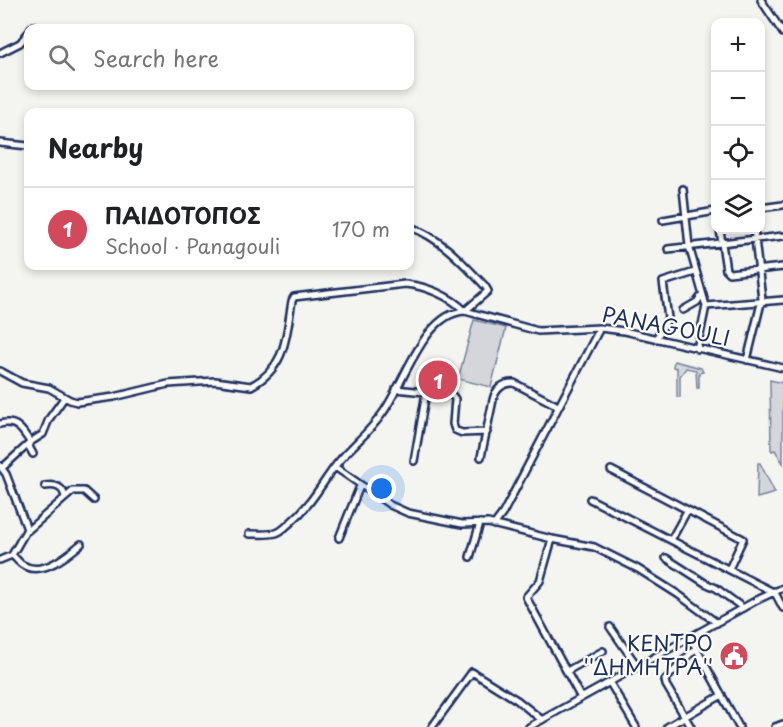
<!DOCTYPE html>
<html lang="en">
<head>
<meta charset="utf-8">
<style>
  :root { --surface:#fff; --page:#f6f6f6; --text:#202124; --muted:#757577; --line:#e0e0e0; --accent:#d1495b }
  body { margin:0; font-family:"Playpen Sans",sans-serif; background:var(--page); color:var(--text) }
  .controls { position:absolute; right:18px; top:18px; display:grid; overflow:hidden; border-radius:12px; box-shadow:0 3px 9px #0003 }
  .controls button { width:54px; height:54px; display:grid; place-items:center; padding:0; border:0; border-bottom:2px solid var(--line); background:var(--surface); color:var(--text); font:30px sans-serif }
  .you { position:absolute; left:382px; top:489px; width:21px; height:21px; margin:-15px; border:4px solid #fff; border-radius:50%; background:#1a73e8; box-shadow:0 0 0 9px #1a73e833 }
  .badge { display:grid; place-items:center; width:39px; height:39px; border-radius:50%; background:var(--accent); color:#fff; font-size:20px; font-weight:700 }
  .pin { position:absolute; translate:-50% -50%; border:3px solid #fff; box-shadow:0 2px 6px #0006 }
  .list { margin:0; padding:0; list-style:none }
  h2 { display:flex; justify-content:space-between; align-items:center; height:78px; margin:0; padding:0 24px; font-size:26px }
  h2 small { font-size:20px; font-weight:400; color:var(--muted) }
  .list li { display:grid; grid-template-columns:39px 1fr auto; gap:18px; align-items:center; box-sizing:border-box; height:84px; padding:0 24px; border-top:2px solid var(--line) }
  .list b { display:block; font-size:22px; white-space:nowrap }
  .list p { margin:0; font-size:20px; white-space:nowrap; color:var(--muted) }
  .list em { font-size:20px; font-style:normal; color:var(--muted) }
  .icon { flex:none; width:33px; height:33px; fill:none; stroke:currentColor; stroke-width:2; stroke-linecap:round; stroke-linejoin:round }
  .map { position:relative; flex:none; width:783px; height:727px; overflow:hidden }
  .search { position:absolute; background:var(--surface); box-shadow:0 3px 9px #0003; left:24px; top:24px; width:390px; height:66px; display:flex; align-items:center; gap:15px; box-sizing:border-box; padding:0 21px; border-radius:12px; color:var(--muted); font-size:22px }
  .panel { position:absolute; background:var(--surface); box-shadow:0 3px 9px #0003; left:24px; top:108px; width:390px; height:162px; border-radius:12px }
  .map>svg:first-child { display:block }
  .green { fill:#d4d6db; stroke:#78829c; stroke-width:1.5 }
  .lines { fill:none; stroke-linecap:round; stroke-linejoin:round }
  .minor-casing { stroke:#1b2f5e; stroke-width:10 }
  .minor { stroke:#fdfcf7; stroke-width:5 }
  .labels { text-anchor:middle; stroke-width:4.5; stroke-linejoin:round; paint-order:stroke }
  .street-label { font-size:21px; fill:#1b2f5e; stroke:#fdfcf7 }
  .poi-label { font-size:21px; fill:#1b2f5e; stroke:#fdfcf7; text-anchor:end }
</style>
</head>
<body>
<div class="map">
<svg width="783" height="727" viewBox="0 0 783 727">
  <rect width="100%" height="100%" fill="#f4f4f1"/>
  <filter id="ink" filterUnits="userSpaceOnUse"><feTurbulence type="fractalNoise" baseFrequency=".0167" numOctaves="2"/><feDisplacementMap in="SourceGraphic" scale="12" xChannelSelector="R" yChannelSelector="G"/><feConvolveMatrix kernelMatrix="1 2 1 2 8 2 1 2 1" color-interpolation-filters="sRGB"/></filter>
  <g filter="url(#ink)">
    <path class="green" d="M 474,320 L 506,328 L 491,387 L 458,379 Z
      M 674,361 L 701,368 L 703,372 L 699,373 L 699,388 L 697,388 L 696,370 L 686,368 L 680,376 L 680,397 L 677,397 L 677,368 L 673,367 Z
      M 770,380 L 783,383 L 783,463 L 775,450 L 772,451 L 771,449 Z
      M 758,463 L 760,463 L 775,493 L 757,498 Z"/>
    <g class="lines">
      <g class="minor-casing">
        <path id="minor" d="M 761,0 L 783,33
          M 31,28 L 34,26 L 37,28
          M 0,53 L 20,43 L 28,33
          M 0,143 L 28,146
          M 683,189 L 689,246 L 706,306 L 697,349
          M 760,208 L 783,205
          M 663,220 L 716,211
          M 720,230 L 726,270 L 729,273 L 783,267
          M 668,249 L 783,236
          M 706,306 L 783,300
          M 683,310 L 697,302 L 702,295
          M 656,339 L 668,318 L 663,282 L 695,272
          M 747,360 L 762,299 L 754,230
          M 0,371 L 22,383 L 49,388 L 70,400 L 77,402 L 114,397 L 168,384 L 215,381 L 251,386 C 287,367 286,335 292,301 L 294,297 L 405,284 C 426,286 450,296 465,311 L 488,291 L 485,286 C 462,262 441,238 410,227
          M 396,389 L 452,395 L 455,399 L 453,424 L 455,430 L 462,433 L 487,432
          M 0,424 C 16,420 22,429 30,442
          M 28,445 L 33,454
          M 481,457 L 493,400 C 495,390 503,382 514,383 L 558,406
          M 414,461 L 426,393
          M 0,466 L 6,474 L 27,529 L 12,555 L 0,560
          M 335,467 L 390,505 L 408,513 L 462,524 L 488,523 L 552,539 L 594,547 L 638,569 L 679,595 L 717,623
          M 2,468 L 32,441 L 43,434 L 49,419 L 64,398
          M 611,470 L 743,539 L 729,569
          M 45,486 C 55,484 64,487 65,498
          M 590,499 L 773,592
          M 494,525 L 503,513 L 600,328
          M 27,531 L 73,491 L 84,491 L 94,500
          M 249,534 C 258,534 268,535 276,533 C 283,531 286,526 291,522 C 310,506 321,485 336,465 C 350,447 369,433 382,414 C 404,385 423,313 465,311 L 538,331 L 600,328 L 624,331 L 783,368
          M 339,538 L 360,486
          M 552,539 L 540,581 L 526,597 L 581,698
          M 671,540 L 687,511
          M 12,555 C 16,558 19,563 23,565 C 42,577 68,555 81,544
          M 470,557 L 480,523
          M 666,558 L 705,583 L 716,588 L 743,608
          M 774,591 L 783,608
          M 610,627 L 638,667
          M 690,637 L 739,727
          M 567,671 L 603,651
          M 610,683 L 636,727
          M 432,727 L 472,672 L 517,700 L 542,720
          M 529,727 L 757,600 L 783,588
          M 667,727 L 722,695
          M 691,727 L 666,685 L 665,680 L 696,648
          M 775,727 L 783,724"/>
      </g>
      <use href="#minor" class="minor"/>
    </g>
  </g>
  <defs>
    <g id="civic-disc" transform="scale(1.5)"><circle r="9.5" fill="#d1495b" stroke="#fdfcf7"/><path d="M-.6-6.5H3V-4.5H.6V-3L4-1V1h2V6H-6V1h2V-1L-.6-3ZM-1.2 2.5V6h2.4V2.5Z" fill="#fff"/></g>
  </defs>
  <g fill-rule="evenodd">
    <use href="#civic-disc" x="734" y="656"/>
  </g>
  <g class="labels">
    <g class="street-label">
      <text transform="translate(666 327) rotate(11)" y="7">PANAGOULI</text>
    </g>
    <g class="poi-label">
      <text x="713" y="651">ΚΕΝΤΡΟ<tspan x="713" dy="24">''ΔΗΜΗΤΡΑ''</tspan></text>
    </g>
  </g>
</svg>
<div class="controls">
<button>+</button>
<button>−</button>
<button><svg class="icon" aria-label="locate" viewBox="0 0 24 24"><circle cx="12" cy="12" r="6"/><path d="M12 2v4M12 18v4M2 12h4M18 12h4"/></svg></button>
<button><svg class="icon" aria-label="layers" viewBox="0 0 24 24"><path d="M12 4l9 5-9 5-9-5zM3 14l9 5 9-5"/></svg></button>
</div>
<div class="you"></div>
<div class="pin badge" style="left:438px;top:380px">1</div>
<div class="search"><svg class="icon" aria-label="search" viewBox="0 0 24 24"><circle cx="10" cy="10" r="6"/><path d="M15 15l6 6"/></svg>Search here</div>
<section class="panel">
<h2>Nearby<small></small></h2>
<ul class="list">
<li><span class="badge">1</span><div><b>ΠΑΙΔΟΤΟΠΟΣ</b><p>School · Panagouli</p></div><em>170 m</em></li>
</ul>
</section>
</div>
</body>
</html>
